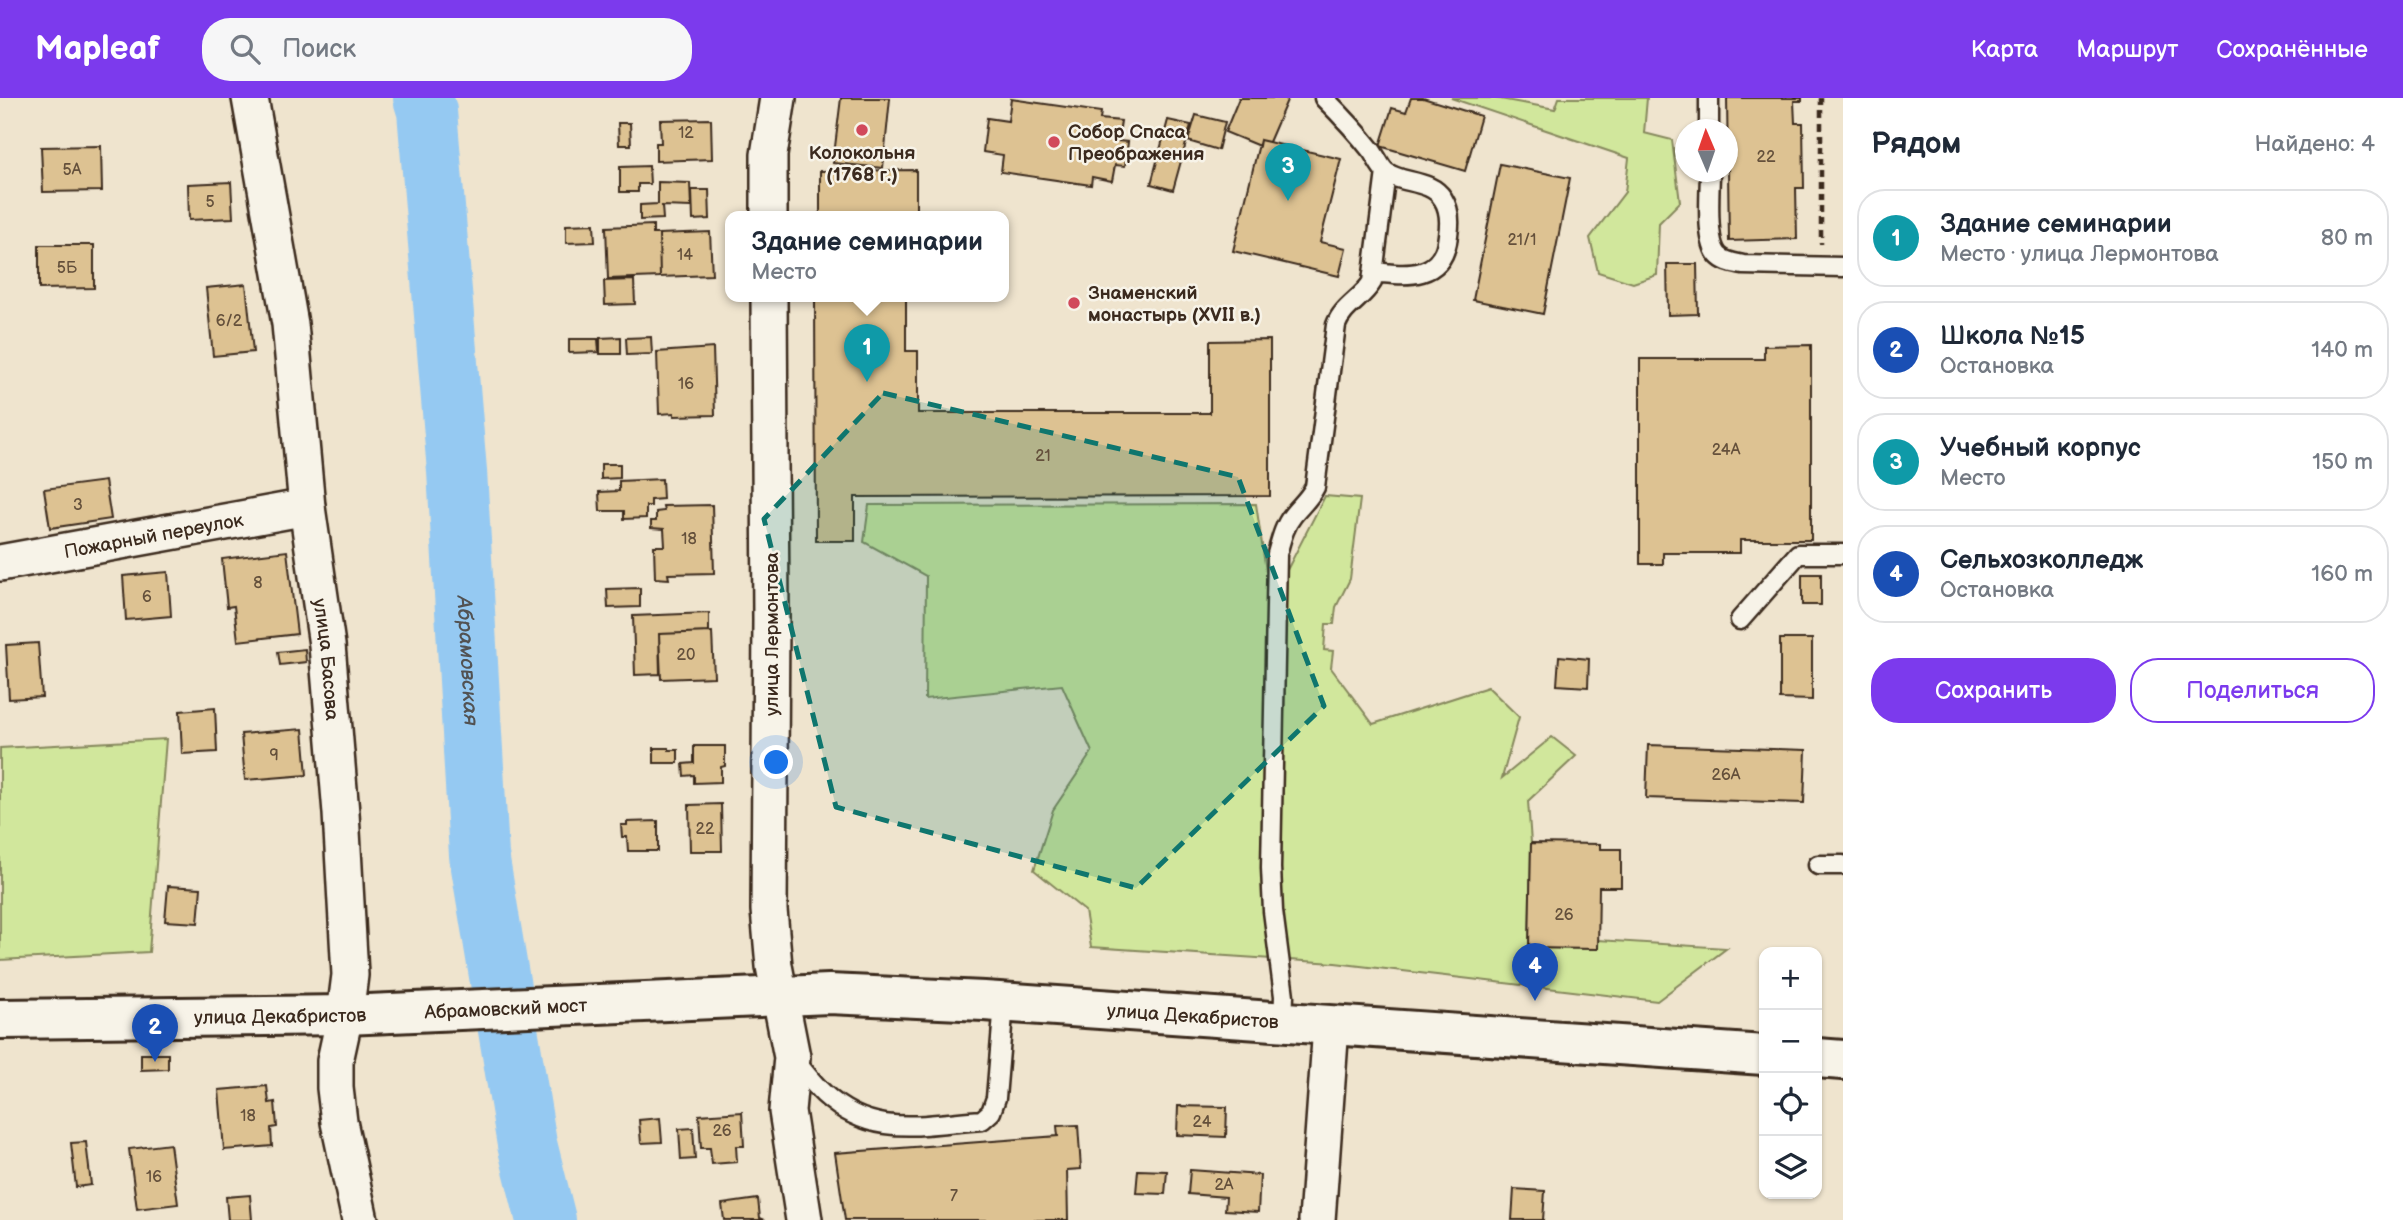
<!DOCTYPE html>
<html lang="ru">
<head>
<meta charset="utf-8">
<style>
  :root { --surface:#fff; --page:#f6f6f7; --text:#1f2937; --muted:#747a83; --line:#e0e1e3; --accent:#7c3aed }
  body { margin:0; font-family:"Balsamiq Sans",sans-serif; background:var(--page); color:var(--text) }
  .controls { position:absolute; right:21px; bottom:21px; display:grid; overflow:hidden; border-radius:14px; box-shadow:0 2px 5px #0004 }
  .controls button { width:63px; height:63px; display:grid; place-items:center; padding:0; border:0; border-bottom:2px solid var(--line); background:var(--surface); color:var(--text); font:35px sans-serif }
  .compass { position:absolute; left:1675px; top:21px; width:63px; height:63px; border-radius:50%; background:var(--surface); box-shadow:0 2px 5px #0004; rotate:358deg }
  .you { position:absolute; left:777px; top:665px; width:24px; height:24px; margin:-18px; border:5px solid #fff; border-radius:50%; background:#1a73e8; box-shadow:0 0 0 10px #1a73e833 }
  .badge { display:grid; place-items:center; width:46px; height:46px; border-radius:50%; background:var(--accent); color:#fff; font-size:23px; font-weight:700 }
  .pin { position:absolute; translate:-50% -58px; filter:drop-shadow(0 2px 4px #0008) }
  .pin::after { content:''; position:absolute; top:37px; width:24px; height:21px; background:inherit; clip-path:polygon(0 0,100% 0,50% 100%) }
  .popup { position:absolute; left:725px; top:113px; width:284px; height:91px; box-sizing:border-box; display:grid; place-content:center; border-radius:14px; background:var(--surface); filter:drop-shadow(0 2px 5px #0005); font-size:23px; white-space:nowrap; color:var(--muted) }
  .popup b { font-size:26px; color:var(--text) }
  .popup::after { content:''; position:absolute; left:50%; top:100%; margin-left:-14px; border:14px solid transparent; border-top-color:var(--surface) }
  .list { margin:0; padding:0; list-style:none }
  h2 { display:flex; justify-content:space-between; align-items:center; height:91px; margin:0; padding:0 28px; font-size:30px }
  h2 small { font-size:23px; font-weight:400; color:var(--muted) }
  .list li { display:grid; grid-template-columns:46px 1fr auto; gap:21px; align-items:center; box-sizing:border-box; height:98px; margin:0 14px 14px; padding:0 14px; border:2px solid var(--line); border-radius:28px }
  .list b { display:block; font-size:26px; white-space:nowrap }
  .list p { margin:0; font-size:23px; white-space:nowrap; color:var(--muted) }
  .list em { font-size:23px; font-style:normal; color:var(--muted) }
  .actions { display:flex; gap:14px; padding:21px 28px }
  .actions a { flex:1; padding:16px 0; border:2px solid var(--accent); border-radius:28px; text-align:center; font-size:24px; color:var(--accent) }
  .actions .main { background:var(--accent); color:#fff }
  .icon { flex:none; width:38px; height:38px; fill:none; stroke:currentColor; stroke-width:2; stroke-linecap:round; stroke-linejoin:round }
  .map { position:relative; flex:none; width:1843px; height:1122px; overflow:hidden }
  header { display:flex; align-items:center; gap:42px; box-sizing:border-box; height:98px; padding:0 35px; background:var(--accent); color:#fff }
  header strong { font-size:33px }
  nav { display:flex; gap:38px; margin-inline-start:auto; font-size:24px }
  .search { width:490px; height:63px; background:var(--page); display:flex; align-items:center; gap:18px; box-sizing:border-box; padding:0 24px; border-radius:28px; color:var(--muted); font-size:26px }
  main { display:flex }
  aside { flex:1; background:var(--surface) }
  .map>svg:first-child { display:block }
  .green { fill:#d1e79c; stroke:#86885d; stroke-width:2 }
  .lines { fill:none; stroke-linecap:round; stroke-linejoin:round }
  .river { stroke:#95c9f2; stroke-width:60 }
  .building { fill:#ddc292; stroke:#3b2a1e; stroke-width:2 }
  .service-casing { stroke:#3b2a1e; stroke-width:23 }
  .minor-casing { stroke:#3b2a1e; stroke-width:40 }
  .tertiary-casing { stroke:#3b2a1e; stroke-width:44 }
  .path { stroke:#3b2a1e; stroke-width:4.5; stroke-dasharray:7 5; stroke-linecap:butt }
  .service { stroke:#f7f3e8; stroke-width:18 }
  .minor { stroke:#f7f3e8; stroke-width:35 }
  .tertiary { stroke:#f7f3e8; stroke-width:38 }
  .marked { fill:#0f766e; fill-opacity:0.2; stroke:#0f766e; stroke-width:5; stroke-dasharray:14 9; stroke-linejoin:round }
  .poi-dot { fill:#d1495b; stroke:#f7f3e8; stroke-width:2.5 }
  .labels { text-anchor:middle; stroke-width:5; stroke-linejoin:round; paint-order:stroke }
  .number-label { font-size:16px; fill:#64503b }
  .poi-label { font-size:19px; font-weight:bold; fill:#3b2a1e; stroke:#f7f3e8; text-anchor:start }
  .street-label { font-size:19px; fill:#3b2a1e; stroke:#f7f3e8 }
  .water-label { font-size:21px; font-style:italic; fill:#525253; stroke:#f7f3e8 }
</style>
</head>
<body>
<header>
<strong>Mapleaf</strong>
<div class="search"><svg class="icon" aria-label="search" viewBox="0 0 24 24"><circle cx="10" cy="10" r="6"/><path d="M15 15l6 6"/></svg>Поиск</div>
<nav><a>Карта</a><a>Маршрут</a><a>Сохранённые</a></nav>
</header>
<main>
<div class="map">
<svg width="1843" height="1122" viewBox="0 0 1843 1122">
  <rect width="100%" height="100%" fill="#efe4ce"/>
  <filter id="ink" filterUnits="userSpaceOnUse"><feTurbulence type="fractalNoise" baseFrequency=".0143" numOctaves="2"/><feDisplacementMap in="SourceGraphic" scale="14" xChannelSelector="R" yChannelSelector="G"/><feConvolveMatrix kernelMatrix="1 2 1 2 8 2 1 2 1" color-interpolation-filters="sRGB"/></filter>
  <g filter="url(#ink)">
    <path class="green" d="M 1451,0 L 1495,0 L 1555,11 L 1559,0 L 1647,0 L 1644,35 L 1672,42 L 1680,104 L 1659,125 L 1657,177 L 1633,185 L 1598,174 L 1590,140 L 1625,94 L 1629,60 Z
      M 1325,398 L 1360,401 L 1350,481 L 1336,509 L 1334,526 L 1326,526 L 1324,552 L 1333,553 L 1331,570 L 1373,626 L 1488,589 L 1519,619 L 1502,680 L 1552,639 L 1576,658 L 1528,703 L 1531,745 L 1529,850 L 1598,851 L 1598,842 L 1727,850 L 1657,903 L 1335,865 L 1091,849 L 1085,813 L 1034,772 L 1053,712 L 1092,654 L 1062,587 L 925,601 L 926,478 L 864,444 L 869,407 L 1256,406 L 1266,473 L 1285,476 Z
      M 166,641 L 149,854 L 0,862 L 0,650 Z"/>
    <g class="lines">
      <path class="river" id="s1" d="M 423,0 L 427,13 L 457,373 L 479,757 L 527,1046 L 546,1122"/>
    </g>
    <path class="building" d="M 841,0 L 890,0 L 883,70 L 833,65 Z
      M 1239,0 L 1288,0 L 1269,44 L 1260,42 L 1259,48 L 1225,34 Z
      M 1411,0 L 1423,0 L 1481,18 L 1465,73 L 1380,48 L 1392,10 L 1406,14 Z
      M 1727,0 L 1802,0 L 1802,3 L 1794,3 L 1795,25 L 1803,25 L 1804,90 L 1796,90 L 1797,141 L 1729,143 Z
      M 1011,1 L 1101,14 L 1100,21 L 1121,23 L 1118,43 L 1128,44 L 1125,68 L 1115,67 L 1112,83 L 1092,79 L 1091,87 L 1001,74 L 1003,57 L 983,54 L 987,20 L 1008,23 Z
      M 1196,17 L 1225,24 L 1218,52 L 1188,43 Z
      M 711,21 L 712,61 L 656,63 L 656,45 L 661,45 L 660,22 Z
      M 1168,22 L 1191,27 L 1173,92 L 1151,86 Z
      M 618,25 L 630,25 L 631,47 L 619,47 Z
      M 1260,42 L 1341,61 L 1320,144 L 1346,150 L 1339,178 L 1233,153 Z
      M 101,48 L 102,93 L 43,94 L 41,49 Z
      M 1500,66 L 1570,80 L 1543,216 L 1473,202 Z
      M 649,68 L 650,86 L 638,86 L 638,94 L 620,94 L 620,69 Z
      M 916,72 L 916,118 L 820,118 L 820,73 Z
      M 231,84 L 233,120 L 189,122 L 188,86 Z
      M 658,84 L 690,85 L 691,109 L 662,108 L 663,121 L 640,122 L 640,107 L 658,106 Z
      M 692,92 L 709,92 L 710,121 L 693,122 Z
      M 594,126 L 595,144 L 566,145 L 566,127 Z
      M 653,127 L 653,136 L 659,136 L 660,179 L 608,181 L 606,129 Z
      M 710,134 L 712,177 L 660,179 L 659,136 Z
      M 39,147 L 94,147 L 94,190 L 39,191 Z
      M 1667,166 L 1697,166 L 1698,216 L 1668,217 Z
      M 634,182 L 635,206 L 605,207 L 604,183 Z
      M 246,186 L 253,254 L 213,258 L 206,190 Z
      M 815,198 L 906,198 L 906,253 L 918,253 L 918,315 L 1210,315 L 1210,243 L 1270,242 L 1270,398 L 855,399 L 855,443 L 816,443 Z
      M 621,239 L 621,256 L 600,256 L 600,240 Z
      M 651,239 L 652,256 L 627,257 L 626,240 Z
      M 569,241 L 598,241 L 599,254 L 569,255 Z
      M 1811,247 L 1811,442 L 1740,442 L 1740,455 L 1663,455 L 1663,466 L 1640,466 L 1640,261 L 1764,261 L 1764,248 Z
      M 713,250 L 715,317 L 674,318 L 674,315 L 659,316 L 657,254 Z
      M 601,366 L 620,366 L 620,380 L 601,381 Z
      M 662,381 L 663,401 L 651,402 L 651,408 L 646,408 L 646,420 L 624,421 L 624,413 L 600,413 L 599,394 L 619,393 L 619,383 Z
      M 105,383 L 111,421 L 50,430 L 44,391 Z
      M 712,407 L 714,475 L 668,476 L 669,481 L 655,480 L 654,448 L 665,448 L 664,431 L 651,430 L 651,423 L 656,423 L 656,414 L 664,413 L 663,408 Z
      M 287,453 L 297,536 L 238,543 L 234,508 L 227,509 L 222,461 Z
      M 168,474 L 171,518 L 126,522 L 123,478 Z
      M 1802,476 L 1821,476 L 1821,507 L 1802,507 Z
      M 640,490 L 640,509 L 608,510 L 607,491 Z
      M 709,515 L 709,534 L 659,536 L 660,576 L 635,577 L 633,518 Z
      M 712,534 L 714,579 L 661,581 L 659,536 Z
      M 1780,541 L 1812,541 L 1812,602 L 1780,601 Z
      M 38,545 L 42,599 L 9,601 L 6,547 Z
      M 305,551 L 306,564 L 280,567 L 278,554 Z
      M 1559,558 L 1589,561 L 1588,589 L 1557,587 Z
      M 215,610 L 217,654 L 182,656 L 180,613 Z
      M 303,631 L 307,677 L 245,682 L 241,636 Z
      M 1648,647 L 1806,652 L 1804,705 L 1646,700 Z
      M 694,648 L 725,648 L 725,668 L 721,669 L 721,684 L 694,685 L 694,677 L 684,678 L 683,666 L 694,665 Z
      M 654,650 L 669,650 L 669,652 L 678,652 L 678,665 L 654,665 Z
      M 721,706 L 722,753 L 690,753 L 689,707 Z
      M 658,723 L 658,753 L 628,753 L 627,739 L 622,739 L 621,727 L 627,727 L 627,724 Z
      M 1531,745 L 1600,746 L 1600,751 L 1621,751 L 1621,789 L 1599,789 L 1598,851 L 1529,850 Z
      M 168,788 L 201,790 L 198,825 L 165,823 Z
      M 141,956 L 168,956 L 168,971 L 141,972 Z
      M 267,988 L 269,1005 L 275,1004 L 277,1029 L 271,1030 L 272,1048 L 224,1052 L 219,992 Z
      M 1178,1008 L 1227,1009 L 1226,1039 L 1177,1037 Z
      M 742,1014 L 744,1048 L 736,1048 L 737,1064 L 712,1066 L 710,1050 L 701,1050 L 699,1017 Z
      M 660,1020 L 662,1044 L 641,1045 L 639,1022 Z
      M 1078,1027 L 1081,1071 L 1067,1072 L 1068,1122 L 845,1122 L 835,1055 L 1058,1038 L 1057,1028 Z
      M 693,1030 L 695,1061 L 681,1062 L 679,1031 Z
      M 86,1044 L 91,1087 L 76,1089 L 71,1045 Z
      M 170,1046 L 178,1106 L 137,1111 L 129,1051 Z
      M 1138,1072 L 1167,1073 L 1165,1096 L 1136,1095 Z
      M 1190,1072 L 1260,1077 L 1258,1114 L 1225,1112 L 1226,1099 L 1188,1096 Z
      M 1514,1091 L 1545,1093 L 1543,1122 L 1512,1122 Z
      M 250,1097 L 252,1122 L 228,1122 L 226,1099 Z
      M 758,1101 L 760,1120 L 765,1122 L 724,1122 L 722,1106 Z"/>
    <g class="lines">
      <g class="service-casing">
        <path id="service" d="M 1324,0 C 1340,16 1357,34 1371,52 C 1376,58 1380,69 1386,74 C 1401,86 1431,81 1443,101 C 1450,112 1450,125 1448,137 C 1444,182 1407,178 1374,174
          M 1709,0 L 1709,32
          M 1710,74 C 1710,93 1705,143 1718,157 C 1724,164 1734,165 1743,167 L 1843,169
          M 1740,522 L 1798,456 L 1843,456
          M 1818,767 L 1843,767
          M 1283,924 L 1284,898 L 1273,813 L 1271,770 L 1277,456 C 1281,442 1284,428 1293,417 C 1301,407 1309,401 1315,389 L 1336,227 C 1343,208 1362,201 1372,184 L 1386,74
          M 792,959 C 802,971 812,985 824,996 C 873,1041 921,1026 982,1022 L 991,1014 L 996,1000 L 1004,905"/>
      </g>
      <g class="minor-casing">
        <g id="minor">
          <path id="s2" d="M 250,0 L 290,226 L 307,409 L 327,547 L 341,715 L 350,877 L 345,917 L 335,963 L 335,990 L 339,1024 L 360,1122"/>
          <path d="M 769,118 L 769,57 L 778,0"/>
          <path d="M 769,198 L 771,522 L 769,812 L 774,868 L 792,959 L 787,1013 L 804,1122"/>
          <path id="s3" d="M 0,465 L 307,409"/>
          <path d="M 1317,1122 L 1331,928"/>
        </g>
      </g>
      <g class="tertiary-casing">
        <g id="tertiary">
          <path id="s4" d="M 0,921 L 345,917 L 829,896 L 984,903 L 1764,957"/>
          <path d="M 1817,960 L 1843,962"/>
        </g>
      </g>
      <path class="path" d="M 1821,0 L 1821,146"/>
      <use href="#service" class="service"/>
      <use href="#minor" class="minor"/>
      <use href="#tertiary" class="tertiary"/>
    </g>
  </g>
  <path class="marked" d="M 883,295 L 1238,379 L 1324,608 L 1136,790 L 836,709 L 764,421 Z"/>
  <g class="poi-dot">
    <circle cx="862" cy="32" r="7"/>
    <circle cx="1054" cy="44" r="7"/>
    <circle cx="1074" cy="205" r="7"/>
  </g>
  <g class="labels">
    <g class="number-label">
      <text x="686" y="40">12</text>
      <text x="1766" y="64">22</text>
      <text x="72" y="77">5А</text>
      <text x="210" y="109">5</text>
      <text x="1522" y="147">21/1</text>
      <text x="685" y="162">14</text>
      <text x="67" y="175">5Б</text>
      <text x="229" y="228">6/2</text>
      <text x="686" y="291">16</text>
      <text x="1726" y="357">24А</text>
      <text x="1043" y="363">21</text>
      <text x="78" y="412">3</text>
      <text x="689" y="446">18</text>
      <text x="258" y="490">8</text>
      <text x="147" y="504">6</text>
      <text x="686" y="562">20</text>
      <text x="274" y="662">9</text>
      <text x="1726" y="682">26А</text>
      <text x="705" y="736">22</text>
      <text x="1564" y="822">26</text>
      <text x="248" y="1023">18</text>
      <text x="1202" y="1029">24</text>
      <text x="722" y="1038">26</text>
      <text x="154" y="1084">16</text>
      <text x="1224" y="1092">2А</text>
      <text x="954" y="1103">7</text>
    </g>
    <g class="poi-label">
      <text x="1068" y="40">Собор Спаса<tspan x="1068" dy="22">Преображения</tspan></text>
      <text x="862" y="61" text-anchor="middle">Колокольня<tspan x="862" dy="22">(1768 г.)</tspan></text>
      <text x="1088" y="201">Знаменский<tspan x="1088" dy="22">монастырь (XVII в.)</tspan></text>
    </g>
    <g class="street-label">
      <text dy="7" stroke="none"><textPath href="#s3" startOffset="156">Пожарный переулок</textPath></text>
      <text transform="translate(771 536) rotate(-90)" y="7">улица Лермонтова</text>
      <text dy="7" stroke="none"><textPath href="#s2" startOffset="567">улица Басова</textPath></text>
      <text dy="7" stroke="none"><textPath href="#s4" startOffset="506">Абрамовский мост</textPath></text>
      <text dy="7" stroke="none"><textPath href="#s4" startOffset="280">улица Декабристов</textPath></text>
      <text dy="7" stroke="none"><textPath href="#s4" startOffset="1194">улица Декабристов</textPath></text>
    </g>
    <g class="water-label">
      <text dy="7" stroke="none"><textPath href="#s1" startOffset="565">Абрамовская</textPath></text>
    </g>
  </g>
</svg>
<div class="controls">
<button>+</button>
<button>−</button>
<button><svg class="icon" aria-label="locate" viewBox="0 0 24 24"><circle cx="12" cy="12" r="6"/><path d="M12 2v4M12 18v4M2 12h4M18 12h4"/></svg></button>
<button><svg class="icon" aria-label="layers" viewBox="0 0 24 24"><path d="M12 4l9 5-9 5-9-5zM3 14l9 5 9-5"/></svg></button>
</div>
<svg class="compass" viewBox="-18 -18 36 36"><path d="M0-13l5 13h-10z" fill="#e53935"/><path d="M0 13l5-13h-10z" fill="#747a83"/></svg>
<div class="you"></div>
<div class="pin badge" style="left:867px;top:284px;background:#0f9aa8">1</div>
<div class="popup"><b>Здание семинарии</b>Место</div>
<div class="pin badge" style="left:155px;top:964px;background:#1a4fb4">2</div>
<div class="pin badge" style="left:1288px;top:103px;background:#0f9aa8">3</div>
<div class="pin badge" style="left:1535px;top:903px;background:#1a4fb4">4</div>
</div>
<aside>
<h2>Рядом<small>Найдено: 4</small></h2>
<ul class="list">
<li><span class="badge" style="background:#0f9aa8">1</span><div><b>Здание семинарии</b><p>Место · улица Лермонтова</p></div><em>80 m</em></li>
<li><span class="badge" style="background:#1a4fb4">2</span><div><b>Школа №15</b><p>Остановка</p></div><em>140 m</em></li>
<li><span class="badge" style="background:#0f9aa8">3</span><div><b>Учебный корпус</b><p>Место</p></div><em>150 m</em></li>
<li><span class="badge" style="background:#1a4fb4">4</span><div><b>Сельхозколледж</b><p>Остановка</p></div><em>160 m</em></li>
</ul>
<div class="actions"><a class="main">Сохранить</a><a>Поделиться</a></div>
</aside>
</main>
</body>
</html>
